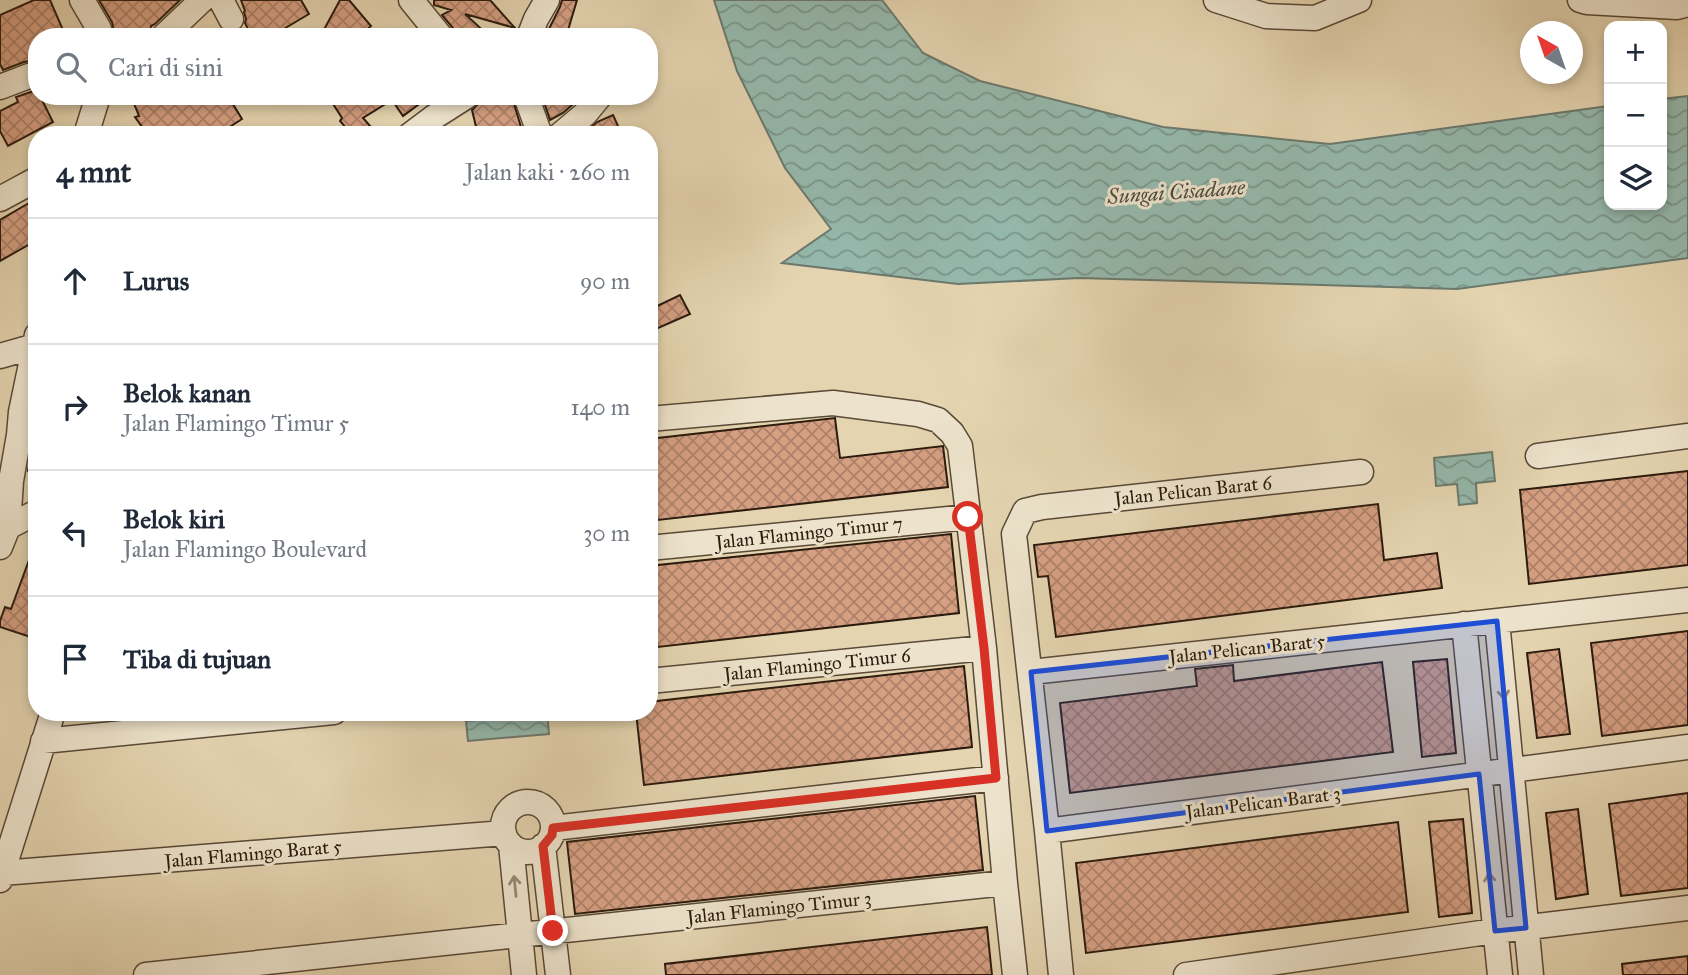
<!DOCTYPE html>
<html lang="id">
<head>
<meta charset="utf-8">
<style>
  :root { --surface:#fff; --page:#f6f6f7; --text:#1f2937; --muted:#747a83; --line:#e0e1e3 }
  body { margin:0; font-family:"IM FELL Great Primer",serif; background:var(--page); color:var(--text) }
  .controls { position:absolute; right:21px; top:21px; display:grid; overflow:hidden; border-radius:14px; box-shadow:0 4px 10px #0003 }
  .controls button { width:63px; height:63px; display:grid; place-items:center; padding:0; border:0; border-bottom:2px solid var(--line); background:var(--surface); color:var(--text); font:35px sans-serif }
  .compass { position:absolute; left:1520px; top:21px; width:63px; height:63px; border-radius:50%; background:var(--surface); box-shadow:0 4px 10px #0003; rotate:320deg }
  .stop { position:absolute; width:21px; height:21px; margin:-16px; border:5px solid #d93025; border-radius:50%; background:#fff }
  .stop.end { background:#d93025; border-color:#fff; box-shadow:0 2px 7px #0008 }
  .list { margin:0; padding:0; list-style:none }
  h2 { display:flex; justify-content:space-between; align-items:center; height:91px; margin:0; padding:0 28px; font-size:30px }
  h2 small { font-size:23px; font-weight:400; color:var(--muted) }
  .list li { display:grid; grid-template-columns:46px 1fr auto; gap:21px; align-items:center; box-sizing:border-box; height:126px; padding:0 28px; border-top:2px solid var(--line) }
  .list b { display:block; font-size:26px; white-space:nowrap }
  .list p { margin:0; font-size:23px; white-space:nowrap; color:var(--muted) }
  .list em { font-size:23px; font-style:normal; color:var(--muted) }
  .icon { flex:none; width:38px; height:38px; fill:none; stroke:currentColor; stroke-width:2; stroke-linecap:round; stroke-linejoin:round }
  .map { position:relative; flex:none; width:1688px; height:975px; overflow:hidden }
  .search { position:absolute; background:var(--surface); box-shadow:0 4px 10px #0003; left:28px; top:28px; width:630px; height:77px; display:flex; align-items:center; gap:18px; box-sizing:border-box; padding:0 24px; border-radius:28px; color:var(--muted); font-size:26px }
  .panel { position:absolute; background:var(--surface); box-shadow:0 4px 10px #0003; left:28px; top:126px; width:630px; height:595px; border-radius:28px }
  .map>svg:first-child { display:block }
  .water { fill:url(#water-waves); stroke:#6b796c; stroke-width:2 }
  .building { fill:url(#building-cross-hatch); stroke:#2b1b0d; stroke-width:2 }
  .lines { fill:none; stroke-linecap:round; stroke-linejoin:round }
  .minor-casing { stroke:#594936; stroke-width:27 }
  .minor { stroke:#ede3cc; stroke-width:24 }
  .oneway { stroke:#968976 }
  .route { stroke:#d93025; stroke-width:9 }
  .marked { fill:#1d4ed8; fill-opacity:0.2; stroke:#1d4ed8; stroke-width:5; stroke-linejoin:round }
  .labels { text-anchor:middle; stroke-width:6; stroke-linejoin:round; paint-order:stroke }
  .street-label { font-size:19px; fill:#2b1b0d; stroke:#ede3cc }
  .water-label { font-size:21px; font-style:italic; fill:#4b4a3d; stroke:#ede3cc }
</style>
</head>
<body>
<div class="map">
<svg width="1688" height="975" viewBox="0 0 1688 975">
  <defs>
    <pattern id="water-waves" width="16" height="10" patternUnits="userSpaceOnUse" patternTransform="scale(1.75)"><rect width="16" height="10" fill="#95b8ac"/><path d="M0 5q4-4 8 0t8 0" fill="none" stroke="#7a958a"/></pattern>
    <pattern id="building-cross-hatch" width="8" height="8" patternUnits="userSpaceOnUse" patternTransform="scale(1.75)"><rect width="8" height="8" fill="#d59f82"/><path d="M0 0l8 8M0 8l8-8" fill="none" stroke="#ad8169"/></pattern>
  </defs>
  <rect width="100%" height="100%" fill="#e4d4b0"/>
  <filter id="stains"><feTurbulence type="fractalNoise" baseFrequency=".00286" numOctaves="4"/><feColorMatrix values="0 0 0 0 .2 0 0 0 0 .09 0 0 0 0 .02 0 0 0 .5 -.17"/></filter>
  <radialGradient id="worn" r=".72"><stop offset=".6" stop-color="#630" stop-opacity="0"/><stop offset="1" stop-color="#630" stop-opacity=".3"/></radialGradient>
  <path class="water" d="M 714,0 L 882,0 L 923,53 L 980,81 L 1163,127 L 1330,144 L 1609,106 L 1609,205 L 1662,205 L 1662,99 L 1688,96 L 1688,258 L 1457,289 L 1079,278 L 958,284 L 782,263 L 831,229 L 785,168 L 737,71 Z
    M 1492,452 L 1495,481 L 1476,483 L 1477,503 L 1459,505 L 1457,484 L 1436,486 L 1434,458 Z
    M 507,712 L 547,712 L 549,734 L 468,741 L 466,721 L 488,719 L 488,714 Z"/>
  <path class="building" d="M 34,0 L 50,0 L 66,37 L 37,37 L 37,60 L 24,62 L 3,70 L 0,64 L 0,15 Z
    M 99,0 L 180,0 L 155,24 L 151,26 L 149,37 L 115,37 L 112,22 Z
    M 241,0 L 301,0 L 309,14 L 270,37 L 252,37 L 245,23 L 246,19 L 244,12 L 245,11 Z
    M 340,0 L 349,0 L 371,26 L 359,37 L 320,37 Z
    M 434,0 L 490,0 L 515,28 L 465,14 L 490,37 L 456,37 L 453,28 L 442,15 L 451,10 L 434,5 Z
    M 562,0 L 577,0 L 566,37 L 545,37 L 560,7 Z
    M 37,90 L 37,96 L 40,96 L 53,122 L 8,146 L 0,131 L 0,111 L 18,102 L 16,97 Z
    M 131,96 L 228,96 L 242,119 L 217,135 L 148,135 L 135,117 L 139,116 Z
    M 328,96 L 430,96 L 403,116 L 392,100 L 363,118 L 378,135 L 352,135 L 340,121 L 342,118 Z
    M 542,96 L 567,96 L 572,105 L 563,113 L 550,120 Z
    M 512,97 L 521,127 L 490,135 L 478,135 L 472,110 L 481,101 L 487,99 L 487,102 Z
    M 613,115 L 622,135 L 583,135 L 597,122 Z
    M 29,203 L 37,216 L 37,240 L 0,261 L 0,220 Z
    M 680,295 L 690,314 L 649,332 L 649,310 Z
    M 835,418 L 840,458 L 943,446 L 948,487 L 649,521 L 649,439 Z
    M 37,423 L 37,479 L 28,471 L 35,426 Z
    M 1688,471 L 1688,565 L 1529,584 L 1520,490 Z
    M 1378,504 L 1384,560 L 1437,553 L 1442,588 L 1056,637 L 1048,576 L 1038,577 L 1034,545 Z
    M 951,534 L 959,613 L 649,648 L 649,566 Z
    M 35,544 L 37,545 L 37,639 L 0,627 L 0,621 L 5,607 L 11,609 Z
    M 1688,631 L 1688,725 L 1602,736 L 1591,643 Z
    M 1559,649 L 1570,734 L 1537,738 L 1527,653 Z
    M 1447,659 L 1456,753 L 1422,757 L 1413,662 Z
    M 1382,662 L 1393,752 L 1070,793 L 1060,703 L 1197,686 L 1195,669 L 1233,665 L 1234,681 Z
    M 964,666 L 972,747 L 644,785 L 636,712 L 649,712 L 649,702 Z
    M 1688,793 L 1688,888 L 1621,896 L 1609,804 Z
    M 975,796 L 983,870 L 575,914 L 567,842 Z
    M 1578,809 L 1588,894 L 1556,899 L 1546,813 Z
    M 1463,819 L 1472,913 L 1439,917 L 1429,822 Z
    M 1398,822 L 1408,912 L 1086,953 L 1076,863 Z
    M 987,927 L 992,975 L 666,975 L 665,964 Z
    M 1688,956 L 1688,975 L 1623,975 L 1622,964 Z"/>
  <g class="lines">
    <g class="minor-casing">
      <path id="minor" d="M 82,0 L 99,29 L 100,37
        M 221,0 L 231,19
        M 411,0 L 441,37
        M 1216,0 L 1266,16 L 1315,18 L 1359,0
        M 1580,0 L 1587,2 L 1677,7 L 1688,4
        M 163,37 L 202,0
        M 529,37 L 536,19 L 547,0
        M 0,87 L 29,76 L 37,75
        M 526,96 L 540,135
        M 86,135 L 98,96
        M 410,135 L 434,117 L 467,96
        M 560,135 L 585,114 L 599,97
        M 0,199 L 37,179
        M 0,356 L 35,346
        M 649,419 L 833,403 L 918,414 L 938,420 L 952,433 L 960,446 L 984,648 L 1005,883 L 1015,975
        M 1538,456 L 1688,436
        M 8,527 L 37,512
        M 0,547 L 8,527 L 11,481 L 19,435 L 21,412 L 37,335
        M 649,548 L 969,517
        M 1497,621 L 1531,975
        M 1464,624 L 1500,975
        M 1031,672 L 1688,600
        M 649,681 L 984,648
        M 43,741 L 334,712
        M503 827a25 25 0 1 1 50 0a25 25 0 1 1-50 0Z
        M 553,828 L 996,778
        M 1047,831 L 1688,747
        M 511,845 L 524,975
        M 543,846 L 558,975
        M 2,873 L 504,833
        M 0,880 L 53,712
        M 146,975 L 1005,883
        M 1061,975 L 1047,831 L 1014,534 L 1025,511 L 1042,507 L 1361,472
        M 1186,975 L 1495,931 L 1688,908"/>
    </g>
    <use href="#minor" class="minor"/>
  </g>
  <defs><path id="oneway-shaft" d="M-6 0H5M1.5-3L5.5 0L1.5 3" fill="none" stroke-width="1.6" stroke-linecap="round" stroke-linejoin="round" transform="scale(1.75)"/></defs>
  <g class="oneway">
    <use href="#oneway-shaft" transform="translate(1503 689) rotate(84)"/>
    <use href="#oneway-shaft" transform="translate(1490 883) rotate(-96)"/>
    <use href="#oneway-shaft" transform="translate(515 886) rotate(-96)"/>
  </g>
  <g class="lines">
    <path class="route" d="M 553,931 L 543,846 L 552,835 L 553,828 L 996,778 L 984,648 L 968,517"/>
  </g>
  <path class="marked" d="M 1497,621 L 1526,928 L 1495,931 L 1479,774 L 1047,831 L 1031,672 Z"/>
  <g class="labels">
    <g class="street-label">
      <text transform="translate(1193 490) rotate(-6)" y="7">Jalan Pelican Barat 6</text>
      <text transform="translate(809 532) rotate(-6)" y="7">Jalan Flamingo Timur 7</text>
      <text transform="translate(1247 648) rotate(-6)" y="7">Jalan Pelican Barat 5</text>
      <text transform="translate(817 664) rotate(-6)" y="7">Jalan Flamingo Timur 6</text>
      <text transform="translate(1263 802) rotate(-7)" y="7">Jalan Pelican Barat 3</text>
      <text transform="translate(253 853) rotate(-5)" y="7">Jalan Flamingo Barat 5</text>
      <text transform="translate(779 907) rotate(-6)" y="7">Jalan Flamingo Timur 3</text>
    </g>
    <g class="water-label">
      <text transform="translate(1176 192) rotate(-4)" y="7">Sungai Cisadane</text>
    </g>
  </g>
  <rect width="100%" height="100%" filter="url(#stains)"/>
  <rect width="100%" height="100%" fill="url(#worn)"/>
</svg>
<div class="controls">
<button>+</button>
<button>−</button>
<button><svg class="icon" aria-label="layers" viewBox="0 0 24 24"><path d="M12 4l9 5-9 5-9-5zM3 14l9 5 9-5"/></svg></button>
</div>
<svg class="compass" viewBox="-18 -18 36 36"><path d="M0-13l5 13h-10z" fill="#e53935"/><path d="M0 13l5-13h-10z" fill="#747a83"/></svg>
<div class="stop" style="left:968px;top:517px"></div>
<div class="stop end" style="left:553px;top:931px"></div>
<div class="search"><svg class="icon" aria-label="search" viewBox="0 0 24 24"><circle cx="10" cy="10" r="6"/><path d="M15 15l6 6"/></svg>Cari di sini</div>
<section class="panel">
<h2>4 mnt<small>Jalan kaki · 260 m</small></h2>
<ul class="list">
<li><svg class="icon" aria-label="ahead" viewBox="0 0 24 24"><path d="M12 20V5M6 11l6-6 6 6"/></svg><div><b>Lurus</b></div><em>90 m</em></li>
<li><svg class="icon" aria-label="right" viewBox="0 0 24 24"><path d="M7 20v-9h11M14 6l5 5-5 5"/></svg><div><b>Belok kanan</b><p>Jalan Flamingo Timur 5</p></div><em>140 m</em></li>
<li><svg class="icon" aria-label="left" viewBox="0 0 24 24"><path d="M17 20v-9H6M10 6l-5 5 5 5"/></svg><div><b>Belok kiri</b><p>Jalan Flamingo Boulevard</p></div><em>30 m</em></li>
<li><svg class="icon" aria-label="arrive" viewBox="0 0 24 24"><path d="M6 21V4h12l-3 4 3 4H6"/></svg><div><b>Tiba di tujuan</b></div></li>
</ul>
</section>
</div>
</body>
</html>
